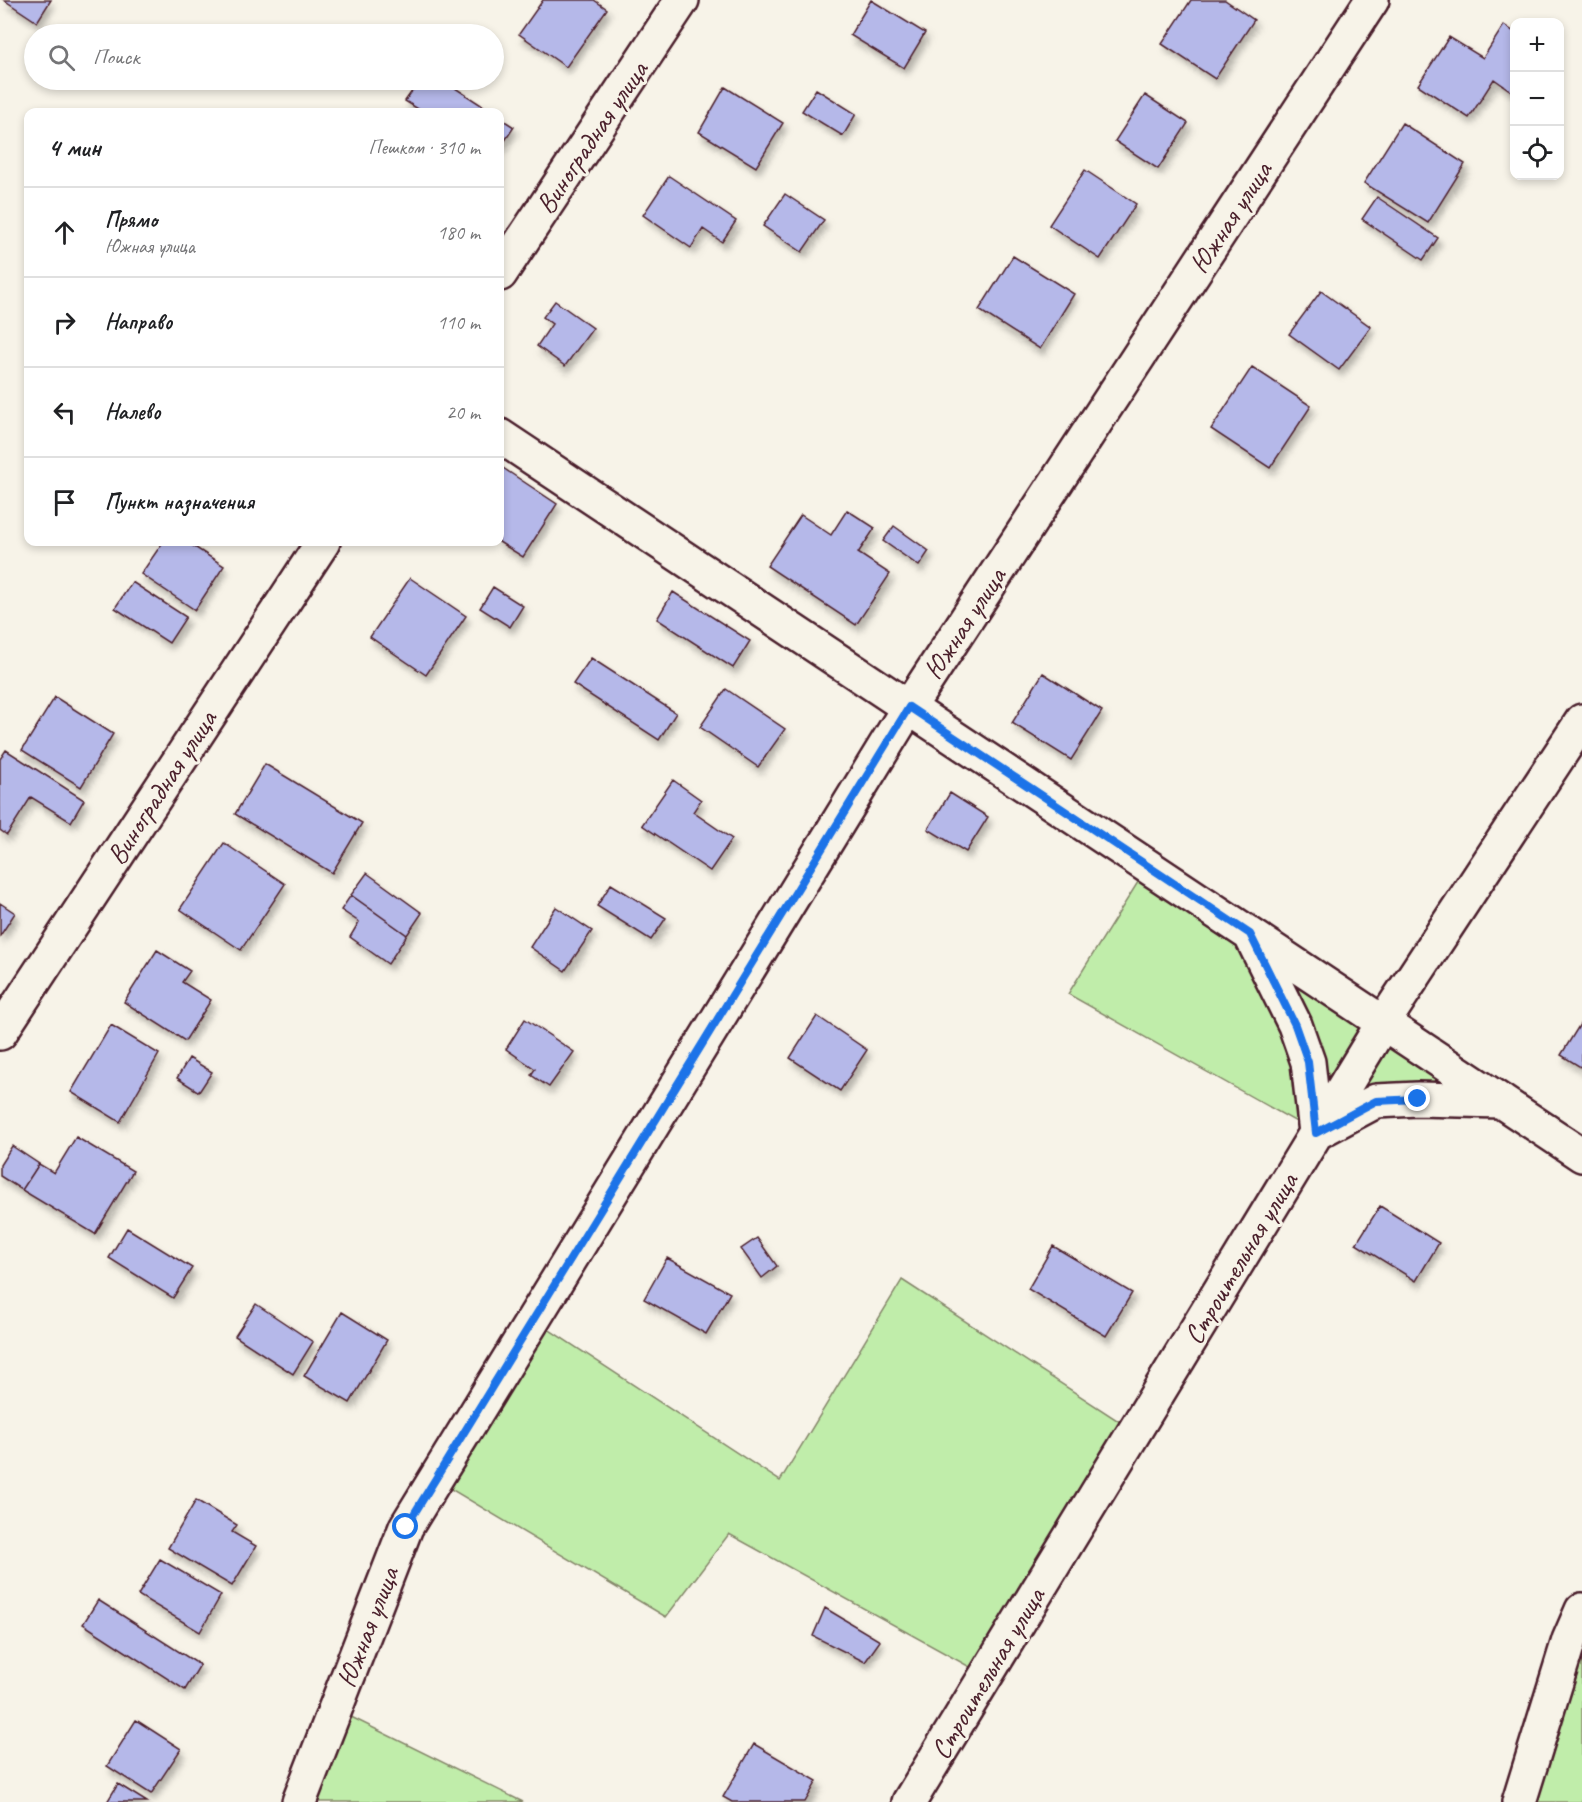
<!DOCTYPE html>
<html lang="ru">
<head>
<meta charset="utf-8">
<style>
  :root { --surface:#fff; --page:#f6f6f6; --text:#202124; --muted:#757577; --line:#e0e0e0 }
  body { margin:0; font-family:Caveat,sans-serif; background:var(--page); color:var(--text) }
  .controls { position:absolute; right:18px; top:18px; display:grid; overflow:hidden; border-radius:12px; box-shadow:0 3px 9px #0003 }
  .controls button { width:54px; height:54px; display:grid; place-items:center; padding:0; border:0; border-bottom:2px solid var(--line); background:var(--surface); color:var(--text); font:30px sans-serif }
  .stop { position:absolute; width:18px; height:18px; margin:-14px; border:4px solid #1a73e8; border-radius:50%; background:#fff }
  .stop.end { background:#1a73e8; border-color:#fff; box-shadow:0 2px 6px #0008 }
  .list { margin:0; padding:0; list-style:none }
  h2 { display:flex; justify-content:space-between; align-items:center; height:78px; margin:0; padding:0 24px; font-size:26px }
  h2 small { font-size:20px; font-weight:400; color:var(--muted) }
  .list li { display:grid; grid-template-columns:39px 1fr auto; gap:18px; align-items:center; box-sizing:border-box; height:90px; padding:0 24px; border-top:2px solid var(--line) }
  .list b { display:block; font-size:22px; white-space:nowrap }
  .list p { margin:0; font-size:20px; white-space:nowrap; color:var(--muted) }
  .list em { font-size:20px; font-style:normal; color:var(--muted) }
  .icon { flex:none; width:33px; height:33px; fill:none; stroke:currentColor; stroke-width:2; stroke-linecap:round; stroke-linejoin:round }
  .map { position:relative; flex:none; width:1582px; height:1802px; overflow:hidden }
  .search { position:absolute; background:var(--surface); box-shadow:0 3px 9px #0003; left:24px; top:24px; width:480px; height:66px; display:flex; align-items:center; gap:15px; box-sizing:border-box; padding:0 21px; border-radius:33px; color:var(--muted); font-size:22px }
  .panel { position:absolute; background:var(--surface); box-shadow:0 3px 9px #0003; left:24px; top:108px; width:480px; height:438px; border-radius:12px }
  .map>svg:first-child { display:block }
  .green { fill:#c0edaa; stroke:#85866a; stroke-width:1.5 }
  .building { fill:#b5b8e9; stroke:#4a1f2b; stroke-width:1.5; filter:url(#shadow) }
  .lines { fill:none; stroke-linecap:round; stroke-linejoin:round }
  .minor-casing { stroke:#4a1f2b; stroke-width:38 }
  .minor { stroke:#f7f3e8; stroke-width:33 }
  .route { stroke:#1a73e8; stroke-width:8 }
  .labels { text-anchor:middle; stroke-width:6; stroke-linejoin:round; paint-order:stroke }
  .street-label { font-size:28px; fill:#4a1f2b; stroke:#f7f3e8 }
</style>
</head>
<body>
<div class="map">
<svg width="1582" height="1802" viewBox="0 0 1582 1802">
  <defs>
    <filter id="shadow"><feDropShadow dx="3.5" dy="6" stdDeviation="3" flood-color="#0004"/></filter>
  </defs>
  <rect width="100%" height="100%" fill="#f7f3e8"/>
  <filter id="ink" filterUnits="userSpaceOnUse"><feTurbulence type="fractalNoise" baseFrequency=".0167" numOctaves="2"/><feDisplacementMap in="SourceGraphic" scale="12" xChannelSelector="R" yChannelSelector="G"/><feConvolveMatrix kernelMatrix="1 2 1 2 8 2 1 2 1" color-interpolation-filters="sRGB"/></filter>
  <g filter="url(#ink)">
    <path class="green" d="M 1148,866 L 1501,1101 L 1418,1099 L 1316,1133 L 1068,994 Z
      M 902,1280 L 1134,1431 L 986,1676 L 729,1534 L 666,1617 L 434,1479 L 533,1319 L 780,1481 Z
      M 1582,1610 L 1582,1802 L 1519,1802 Z
      M 335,1709 L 523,1802 L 299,1802 Z"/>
    <path class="building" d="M 4,0 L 51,0 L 37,22 Z
      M 543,0 L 594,0 L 607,9 L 566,67 L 519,34 Z
      M 871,0 L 925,33 L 904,68 L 850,35 Z
      M 1191,0 L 1225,0 L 1254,20 L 1215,79 L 1162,44 Z
      M 1504,25 L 1514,32 L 1514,93 L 1494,79 L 1469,118 L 1418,85 L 1449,37 L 1483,58 Z
      M 420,80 L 443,80 L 492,112 L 423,112 L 405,101 Z
      M 725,87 L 783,123 L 756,167 L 699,132 Z
      M 816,89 L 856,114 L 843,136 L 802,111 Z
      M 1145,95 L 1188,123 L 1158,169 L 1115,141 Z
      M 500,118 L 514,127 L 500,148 Z
      M 1402,123 L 1465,164 L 1428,223 L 1364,183 Z
      M 1085,170 L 1136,204 L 1100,259 L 1049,225 Z
      M 669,176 L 736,221 L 722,242 L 703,229 L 691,248 L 643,215 Z
      M 785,194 L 824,220 L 802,252 L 763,226 Z
      M 1377,197 L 1438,238 L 1423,260 L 1362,219 Z
      M 1013,256 L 1074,294 L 1040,349 L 979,310 Z
      M 1321,291 L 1371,327 L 1339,370 L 1289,334 Z
      M 555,301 L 593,328 L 565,366 L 537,346 L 552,324 L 543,317 Z
      M 1252,367 L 1311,406 L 1270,468 L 1211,429 Z
      M 500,466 L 557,504 L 523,557 L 499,542 Z
      M 847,510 L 875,528 L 858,553 L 890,574 L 856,625 L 767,566 L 801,515 L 831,535 Z
      M 894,526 L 929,551 L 919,566 L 883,541 Z
      M 163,542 L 187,542 L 224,566 L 195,610 L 141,574 Z
      M 410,578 L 466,616 L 426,675 L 370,637 Z
      M 132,582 L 186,617 L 169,643 L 115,608 Z
      M 493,587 L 523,606 L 510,627 L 480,608 Z
      M 673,592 L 750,641 L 733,668 L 657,619 Z
      M 591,658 L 676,713 L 659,740 L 573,684 Z
      M 1043,673 L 1102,711 L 1071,760 L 1012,723 Z
      M 726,689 L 785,729 L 758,767 L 700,727 Z
      M 55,697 L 113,734 L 81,787 L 22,750 Z
      M 6,750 L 84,800 L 71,822 L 31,797 L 7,835 L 0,830 L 0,759 Z
      M 265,764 L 362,823 L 332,873 L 235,814 Z
      M 673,780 L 701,800 L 693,812 L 732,839 L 710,871 L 642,825 Z
      M 950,793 L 988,817 L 966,852 L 928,829 Z
      M 224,843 L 285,884 L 241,950 L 180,909 Z
      M 367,873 L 422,913 L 407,935 L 351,895 Z
      M 611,884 L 666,918 L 651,940 L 597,906 Z
      M 351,895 L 407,935 L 388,964 L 350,937 L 359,922 L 341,910 Z
      M 0,903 L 15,913 L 0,936 Z
      M 556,907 L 592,931 L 565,971 L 530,947 Z
      M 157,950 L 190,971 L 182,982 L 211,1000 L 185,1041 L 124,1002 Z
      M 817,1016 L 867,1050 L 840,1091 L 790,1058 Z
      M 525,1019 L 574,1052 L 549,1087 L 531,1075 L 535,1069 L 506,1049 Z
      M 1582,1021 L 1582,1068 L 1561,1055 Z
      M 111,1025 L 159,1054 L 120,1122 L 71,1092 Z
      M 189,1058 L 212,1072 L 199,1092 L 177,1078 Z
      M 76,1137 L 133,1171 L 95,1234 L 22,1190 L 39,1164 L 54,1173 Z
      M 12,1146 L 39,1164 L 22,1190 L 0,1176 L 0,1165 Z
      M 1380,1206 L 1439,1243 L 1416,1281 L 1356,1244 Z
      M 127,1228 L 192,1268 L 173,1298 L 109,1258 Z
      M 757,1238 L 777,1266 L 762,1278 L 741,1249 Z
      M 1053,1246 L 1132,1293 L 1106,1336 L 1028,1289 Z
      M 667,1258 L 730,1293 L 706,1334 L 644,1299 Z
      M 256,1304 L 313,1342 L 293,1374 L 235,1336 Z
      M 342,1312 L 387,1340 L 350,1403 L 304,1376 Z
      M 196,1500 L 237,1525 L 232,1532 L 256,1546 L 232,1586 L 168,1548 Z
      M 160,1559 L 221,1595 L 200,1632 L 138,1595 Z
      M 98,1600 L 200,1665 L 185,1690 L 83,1624 Z
      M 825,1608 L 880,1641 L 865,1662 L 813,1636 Z
      M 136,1720 L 181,1749 L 151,1794 L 107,1766 Z
      M 754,1744 L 817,1781 L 805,1802 L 732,1802 L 723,1797 Z
      M 118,1784 L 147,1802 L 107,1802 Z"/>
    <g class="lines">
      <g class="minor-casing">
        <path id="minor" d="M 500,274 L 682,0
          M 500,436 L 1582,1155
          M 1251,936 L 1295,1025 L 1308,1062 L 1316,1133 L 1376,1101 L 1418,1099 L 1501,1101
          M 0,1033 L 323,542
          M 299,1802 L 406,1527 L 909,707 L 1372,0
          M 909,1802 L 1383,1023 L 1582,721
          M 1519,1802 L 1569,1640 L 1582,1610"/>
      </g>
      <use href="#minor" class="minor"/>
    </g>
  </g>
  <g class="lines" filter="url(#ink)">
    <path class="route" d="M 406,1527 L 909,707 L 1250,934 L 1295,1025 L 1308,1062 L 1316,1133 L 1376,1101 L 1418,1099"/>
  </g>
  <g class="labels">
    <g class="street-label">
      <text transform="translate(591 137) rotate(-56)" y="10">Виноградная улица</text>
      <text transform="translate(1230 217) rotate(-57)" y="10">Южная улица</text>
      <text transform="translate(964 623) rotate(-57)" y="10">Южная улица</text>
      <text transform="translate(161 787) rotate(-57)" y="10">Виноградная улица</text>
      <text transform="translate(1240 1258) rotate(-59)" y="10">Строительная улица</text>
      <text transform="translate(367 1627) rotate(-69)" y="10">Южная улица</text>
      <text transform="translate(987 1673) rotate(-59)" y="10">Строительная улица</text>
    </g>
  </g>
</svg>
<div class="controls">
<button>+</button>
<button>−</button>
<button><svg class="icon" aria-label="locate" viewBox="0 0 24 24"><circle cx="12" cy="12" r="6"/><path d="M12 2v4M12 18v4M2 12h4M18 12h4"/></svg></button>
</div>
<div class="stop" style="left:406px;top:1527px"></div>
<div class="stop end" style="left:1418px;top:1099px"></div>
<div class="search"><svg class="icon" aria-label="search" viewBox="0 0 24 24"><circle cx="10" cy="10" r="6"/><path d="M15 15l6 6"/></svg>Поиск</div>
<section class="panel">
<h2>4 мин<small>Пешком · 310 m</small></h2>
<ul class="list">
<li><svg class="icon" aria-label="ahead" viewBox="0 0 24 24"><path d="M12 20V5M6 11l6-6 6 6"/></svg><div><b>Прямо</b><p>Южная улица</p></div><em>180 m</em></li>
<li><svg class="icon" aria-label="right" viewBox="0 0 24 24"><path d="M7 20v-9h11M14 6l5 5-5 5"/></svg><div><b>Направо</b></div><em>110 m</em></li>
<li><svg class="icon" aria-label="left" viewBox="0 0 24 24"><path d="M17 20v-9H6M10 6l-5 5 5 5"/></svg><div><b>Налево</b></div><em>20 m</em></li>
<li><svg class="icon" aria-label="arrive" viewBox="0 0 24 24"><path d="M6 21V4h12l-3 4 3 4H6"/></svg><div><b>Пункт назначения</b></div></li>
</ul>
</section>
</div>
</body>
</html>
